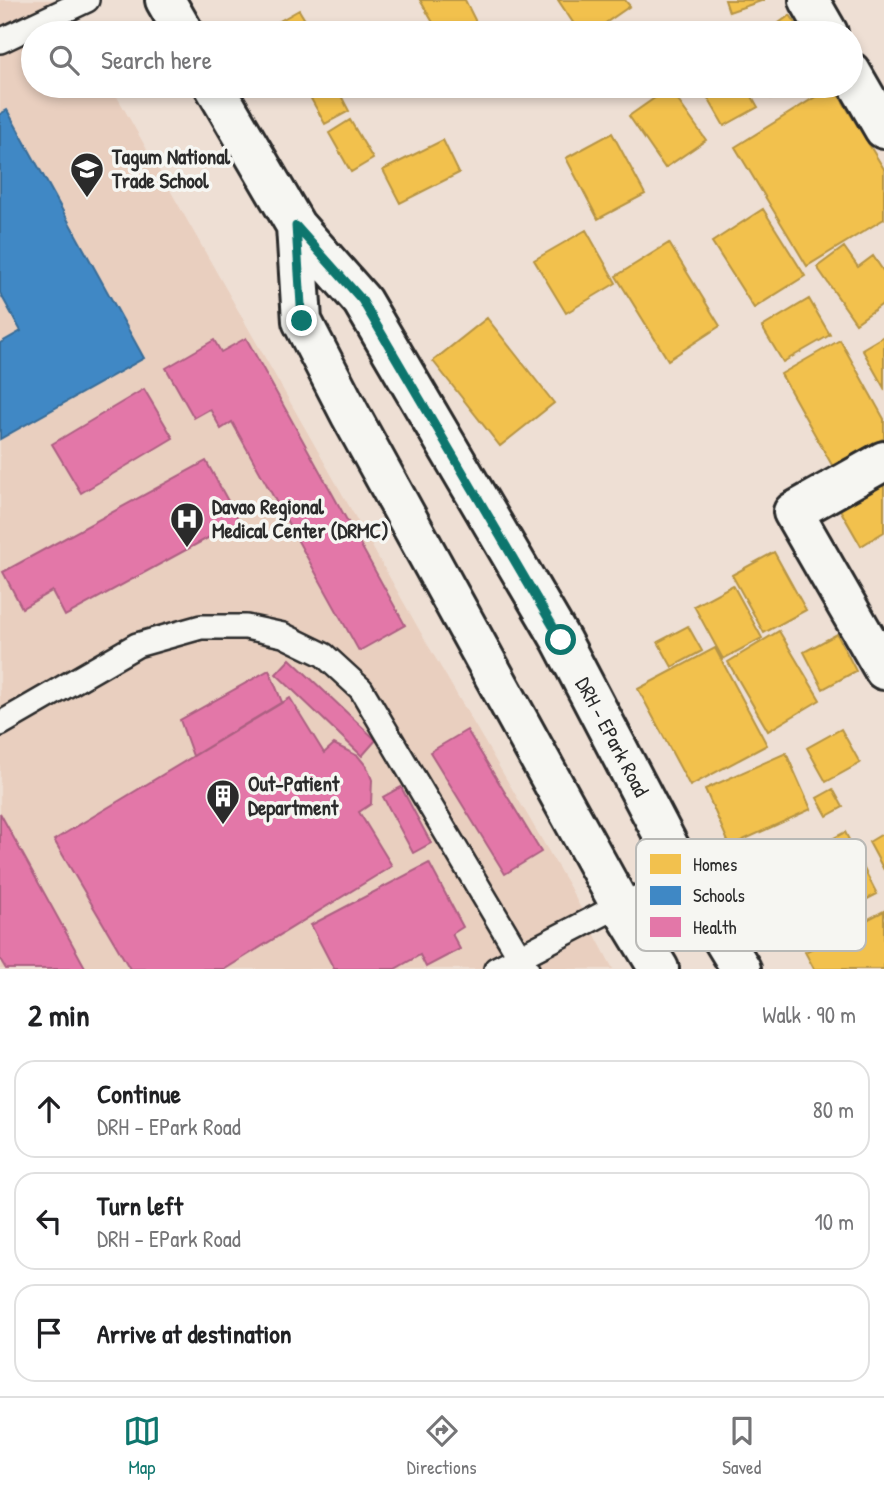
<!DOCTYPE html>
<html lang="en">
<head>
<meta charset="utf-8">
<style>
  :root { --surface:#fff; --page:#f6f6f6; --text:#202124; --muted:#757577; --line:#e0e0e0; --accent:#0f766e }
  body { margin:0; font-family:"Patrick Hand",sans-serif; background:var(--page); color:var(--text) }
  .stop { position:absolute; width:21px; height:21px; margin:-16px; border:5px solid #0f766e; border-radius:50%; background:#fff }
  .stop.end { background:#0f766e; border-color:#fff; box-shadow:0 2px 7px #0008 }
  .list { margin:0; padding:0; list-style:none }
  h2 { display:flex; justify-content:space-between; align-items:center; height:91px; margin:0; padding:0 28px; font-size:30px }
  h2 small { font-size:23px; font-weight:400; color:var(--muted) }
  .list li { display:grid; grid-template-columns:46px 1fr auto; gap:21px; align-items:center; box-sizing:border-box; height:98px; margin:0 14px 14px; padding:0 14px; border:2px solid var(--line); border-radius:21px }
  .list b { display:block; font-size:26px; white-space:nowrap }
  .list p { margin:0; font-size:23px; white-space:nowrap; color:var(--muted) }
  .list em { font-size:23px; font-style:normal; color:var(--muted) }
  .icon { flex:none; width:38px; height:38px; fill:none; stroke:currentColor; stroke-width:2; stroke-linecap:round; stroke-linejoin:round }
  .map { position:relative; flex:none; width:884px; height:969px; overflow:hidden }
  .search { position:absolute; background:var(--surface); box-shadow:0 4px 10px #0003; left:21px; right:21px; top:21px; height:77px; display:flex; align-items:center; gap:18px; box-sizing:border-box; padding:0 24px; border-radius:38px; color:var(--muted); font-size:26px }
  .sheet { height:427px; background:var(--surface) }
  nav { display:flex; justify-content:space-around; align-items:center; box-sizing:border-box; height:98px; border-top:2px solid var(--line); background:var(--surface); font-size:19px; color:var(--muted) }
  nav a { display:grid; justify-items:center; gap:4px }
  nav .on { color:var(--accent) }
  .map>svg:first-child { display:block }
  .built { fill:#e9cfbf }
  .homes { fill:#f2c14e; stroke:#b69444; stroke-width:2 }
  .schools { fill:#3f88c5; stroke:#396c97; stroke-width:2 }
  .health { fill:#e377a8; stroke:#ac6082; stroke-width:2 }
  .lines { fill:none; stroke-linecap:round; stroke-linejoin:round }
  .lane-casing { stroke:#2b2b2b; stroke-width:28 }
  .street-casing { stroke:#2b2b2b; stroke-width:44 }
  .secondary-casing { stroke:#2b2b2b; stroke-width:44 }
  .lane { stroke:#f6f6f2; stroke-width:23 }
  .street { stroke:#f6f6f2; stroke-width:38 }
  .secondary { stroke:#f6f6f2; stroke-width:38 }
  .route { stroke:#0f766e; stroke-width:9 }
  .labels { text-anchor:middle; stroke-width:7; stroke-linejoin:round; paint-order:stroke }
  .poi-label { font-size:21px; font-weight:bold; fill:#2b2b2b; stroke:#f6f6f2; text-anchor:start }
  .street-label { font-size:21px; fill:#2b2b2b; stroke:#f6f6f2 }
  .key { fill:#f6f6f2; stroke:#b9b9b6; stroke-width:2 }
  .key-label { font-size:19px; fill:#2b2b2b }
</style>
</head>
<body>
<div class="map">
<svg width="884" height="969" viewBox="0 0 884 969">
  <rect width="100%" height="100%" fill="#eedfd4"/>
  <filter id="ink" filterUnits="userSpaceOnUse"><feTurbulence type="fractalNoise" baseFrequency=".0143" numOctaves="2"/><feDisplacementMap in="SourceGraphic" scale="14" xChannelSelector="R" yChannelSelector="G"/><feConvolveMatrix kernelMatrix="1 2 1 2 8 2 1 2 1" color-interpolation-filters="sRGB"/></filter>
  <g filter="url(#ink)">
    <path class="built" d="M 0,0 L 62,0 L 81,33 L 33,33 L 33,86 L 111,86 L 429,647 L 569,886 L 613,969 L 0,969 Z"/>
    <path class="homes" d="M 420,0 L 465,0 L 476,22 L 455,33 L 439,33 Z
      M 558,0 L 625,0 L 630,6 L 591,33 L 580,33 Z
      M 725,0 L 764,0 L 729,12 Z
      M 299,10 L 313,33 L 273,33 L 269,27 Z
      M 790,15 L 803,33 L 765,33 Z
      M 304,86 L 336,86 L 349,111 L 325,124 Z
      M 701,86 L 746,86 L 758,107 L 724,126 Z
      M 762,86 L 787,86 L 771,98 Z
      M 833,86 L 884,169 L 884,219 L 807,266 L 735,147 Z
      M 669,88 L 706,140 L 665,168 L 629,116 Z
      M 350,120 L 373,159 L 351,172 L 329,133 Z
      M 612,133 L 645,194 L 598,219 L 566,158 Z
      M 443,140 L 459,173 L 400,203 L 383,170 Z
      M 763,209 L 805,276 L 754,308 L 712,242 Z
      M 586,230 L 616,283 L 566,313 L 534,260 Z
      M 669,243 L 720,326 L 668,360 L 616,276 Z
      M 844,247 L 858,267 L 873,256 L 884,272 L 884,303 L 856,323 L 817,267 Z
      M 809,299 L 830,335 L 783,362 L 762,327 Z
      M 487,318 L 554,403 L 500,446 L 433,361 Z
      M 884,336 L 884,388 L 862,349 Z
      M 840,340 L 884,419 L 884,438 L 833,467 L 781,374 Z
      M 884,479 L 884,532 L 861,546 L 838,506 Z
      M 774,552 L 806,610 L 764,633 L 732,575 Z
      M 733,585 L 762,638 L 723,659 L 694,606 Z
      M 688,626 L 702,651 L 672,667 L 658,642 Z
      M 779,631 L 820,700 L 768,731 L 728,662 Z
      M 837,634 L 856,671 L 823,689 L 804,652 Z
      M 715,648 L 767,745 L 690,786 L 638,689 Z
      M 841,729 L 860,763 L 826,782 L 807,748 Z
      M 786,753 L 811,809 L 730,846 L 705,789 Z
      M 833,789 L 843,807 L 827,816 L 817,798 Z
      M 845,832 L 877,894 L 796,936 L 764,875 Z
      M 884,833 L 884,870 L 869,842 Z
      M 884,911 L 884,969 L 814,969 L 805,952 Z"/>
    <path class="schools" d="M 7,110 L 144,358 L 0,439 L 0,343 L 21,331 L 0,293 L 0,114 Z"/>
    <path class="health" d="M 246,338 L 405,625 L 359,651 L 232,422 L 221,429 L 210,409 L 194,418 L 166,368 L 214,340 L 221,352 Z
      M 144,389 L 173,438 L 81,493 L 52,444 Z
      M 206,461 L 239,521 L 65,616 L 52,591 L 22,608 L 3,572 Z
      M 290,659 L 376,740 L 362,756 L 276,674 Z
      M 269,670 L 282,702 L 193,756 L 180,720 Z
      M 290,698 L 324,753 L 334,744 L 358,756 L 367,767 L 372,780 L 371,804 L 359,812 L 392,866 L 225,969 L 130,969 L 54,840 Z
      M 467,730 L 541,852 L 505,874 L 430,752 Z
      M 401,787 L 431,843 L 413,853 L 383,797 Z
      M 0,813 L 86,969 L 6,969 L 0,959 Z
      M 429,863 L 463,927 L 452,934 L 460,949 L 426,967 L 420,955 L 395,969 L 334,969 L 311,925 Z"/>
    <g class="lines">
      <g class="lane-casing">
        <path id="lane" d="M 0,41 L 87,0
          M 0,724 L 137,645 L 201,627 L 246,627 L 283,635 L 324,655 L 361,689 L 527,969
          M 496,969 L 620,905 L 685,877"/>
      </g>
      <g class="street-casing">
        <path id="street" d="M 809,0 L 828,33
          M 851,72 L 884,129
          M 884,461 L 793,512 L 884,670"/>
      </g>
      <g class="secondary-casing">
        <path id="secondary" d="M 165,0 L 184,33
          M 214,86 L 296,226 L 362,301 L 561,640 L 685,877 L 741,969
          M 296,226 L 302,321 L 350,414 L 620,905 L 659,969"/>
      </g>
      <use href="#lane" class="lane"/>
      <use href="#street" class="street"/>
      <use href="#secondary" class="secondary"/>
    </g>
  </g>
  <g class="lines" filter="url(#ink)">
    <path class="route" d="M 302,321 L 296,226 L 362,300 L 561,640"/>
  </g>
  <defs>
    <g id="school-pin" transform="scale(1.75)"><path d="M0 17L-7.5 6A9.5 9.5 0 1 1 7.5 6Z" fill="#2b2b2b" stroke="#f6f6f2"/><path d="M0-5L7-2L0 1L-7-2ZM-4 1L0 2.5L4 1V4Q0 6-4 4Z" fill="#fff"/></g>
    <g id="hospital-pin" transform="scale(1.75)"><path d="M0 17L-7.5 6A9.5 9.5 0 1 1 7.5 6Z" fill="#2b2b2b" stroke="#f6f6f2"/><path d="M-5-5h3v3.5h4V-5h3V5h-3V1.5h-4V5h-3Z" fill="#fff"/></g>
    <g id="building-pin" transform="scale(1.75)"><path d="M0 17L-7.5 6A9.5 9.5 0 1 1 7.5 6Z" fill="#2b2b2b" stroke="#f6f6f2"/><path d="M-4-6H4V6H1V3H-1V6H-4ZM-2.5-4.3h1.7v1.8h-1.7ZM.8-4.3h1.7v1.8H.8ZM-2.5-1h1.7V.8h-1.7ZM.8-1h1.7V.8H.8Z" fill="#fff"/></g>
  </defs>
  <g fill-rule="evenodd">
    <use href="#school-pin" x="87" y="169"/>
    <use href="#hospital-pin" x="187" y="519"/>
    <use href="#building-pin" x="223" y="796"/>
  </g>
  <g class="labels">
    <g class="poi-label">
      <text x="112" y="164">Tagum National<tspan x="112" dy="24">Trade School</tspan></text>
      <text x="212" y="514">Davao Regional<tspan x="212" dy="24">Medical Center (DRMC)</tspan></text>
      <text x="248" y="791">Out-Patient<tspan x="248" dy="24">Department</tspan></text>
    </g>
    <g class="street-label">
      <text transform="translate(612 737) rotate(62)" y="7">DRH - EPark Road</text>
    </g>
  </g>
  <rect x="636" y="839" width="230" height="112" rx="10" class="key"/>
  <rect x="650" y="854" width="31" height="20" fill="#f2c14e"/>
  <rect x="650" y="886" width="31" height="19" fill="#3f88c5"/>
  <rect x="650" y="917" width="31" height="20" fill="#e377a8"/>
  <g class="key-label">
    <text x="693" y="871">Homes</text>
    <text x="693" y="902">Schools</text>
    <text x="693" y="934">Health</text>
  </g>
</svg>
<div class="stop" style="left:561px;top:640px"></div>
<div class="stop end" style="left:302px;top:321px"></div>
<div class="search"><svg class="icon" aria-label="search" viewBox="0 0 24 24"><circle cx="10" cy="10" r="6"/><path d="M15 15l6 6"/></svg>Search here</div>
</div>
<section class="sheet">
<h2>2 min<small>Walk · 90 m</small></h2>
<ul class="list">
<li><svg class="icon" aria-label="ahead" viewBox="0 0 24 24"><path d="M12 20V5M6 11l6-6 6 6"/></svg><div><b>Continue</b><p>DRH - EPark Road</p></div><em>80 m</em></li>
<li><svg class="icon" aria-label="left" viewBox="0 0 24 24"><path d="M17 20v-9H6M10 6l-5 5 5 5"/></svg><div><b>Turn left</b><p>DRH - EPark Road</p></div><em>10 m</em></li>
<li><svg class="icon" aria-label="arrive" viewBox="0 0 24 24"><path d="M6 21V4h12l-3 4 3 4H6"/></svg><div><b>Arrive at destination</b></div></li>
</ul>
</section>
<nav>
<a class="on"><svg class="icon" aria-label="map" viewBox="0 0 24 24"><path d="M3 6l6-2 6 2 6-2v14l-6 2-6-2-6 2zM9 4v14M15 6v14"/></svg>Map</a>
<a><svg class="icon" aria-label="directions" viewBox="0 0 24 24"><path d="M12 3l9 9-9 9-9-9zM9 14v-3h6M13 9l2 2-2 2"/></svg>Directions</a>
<a><svg class="icon" aria-label="saved" viewBox="0 0 24 24"><path d="M7 4h10v16l-5-4-5 4z"/></svg>Saved</a>
</nav>
</body>
</html>
